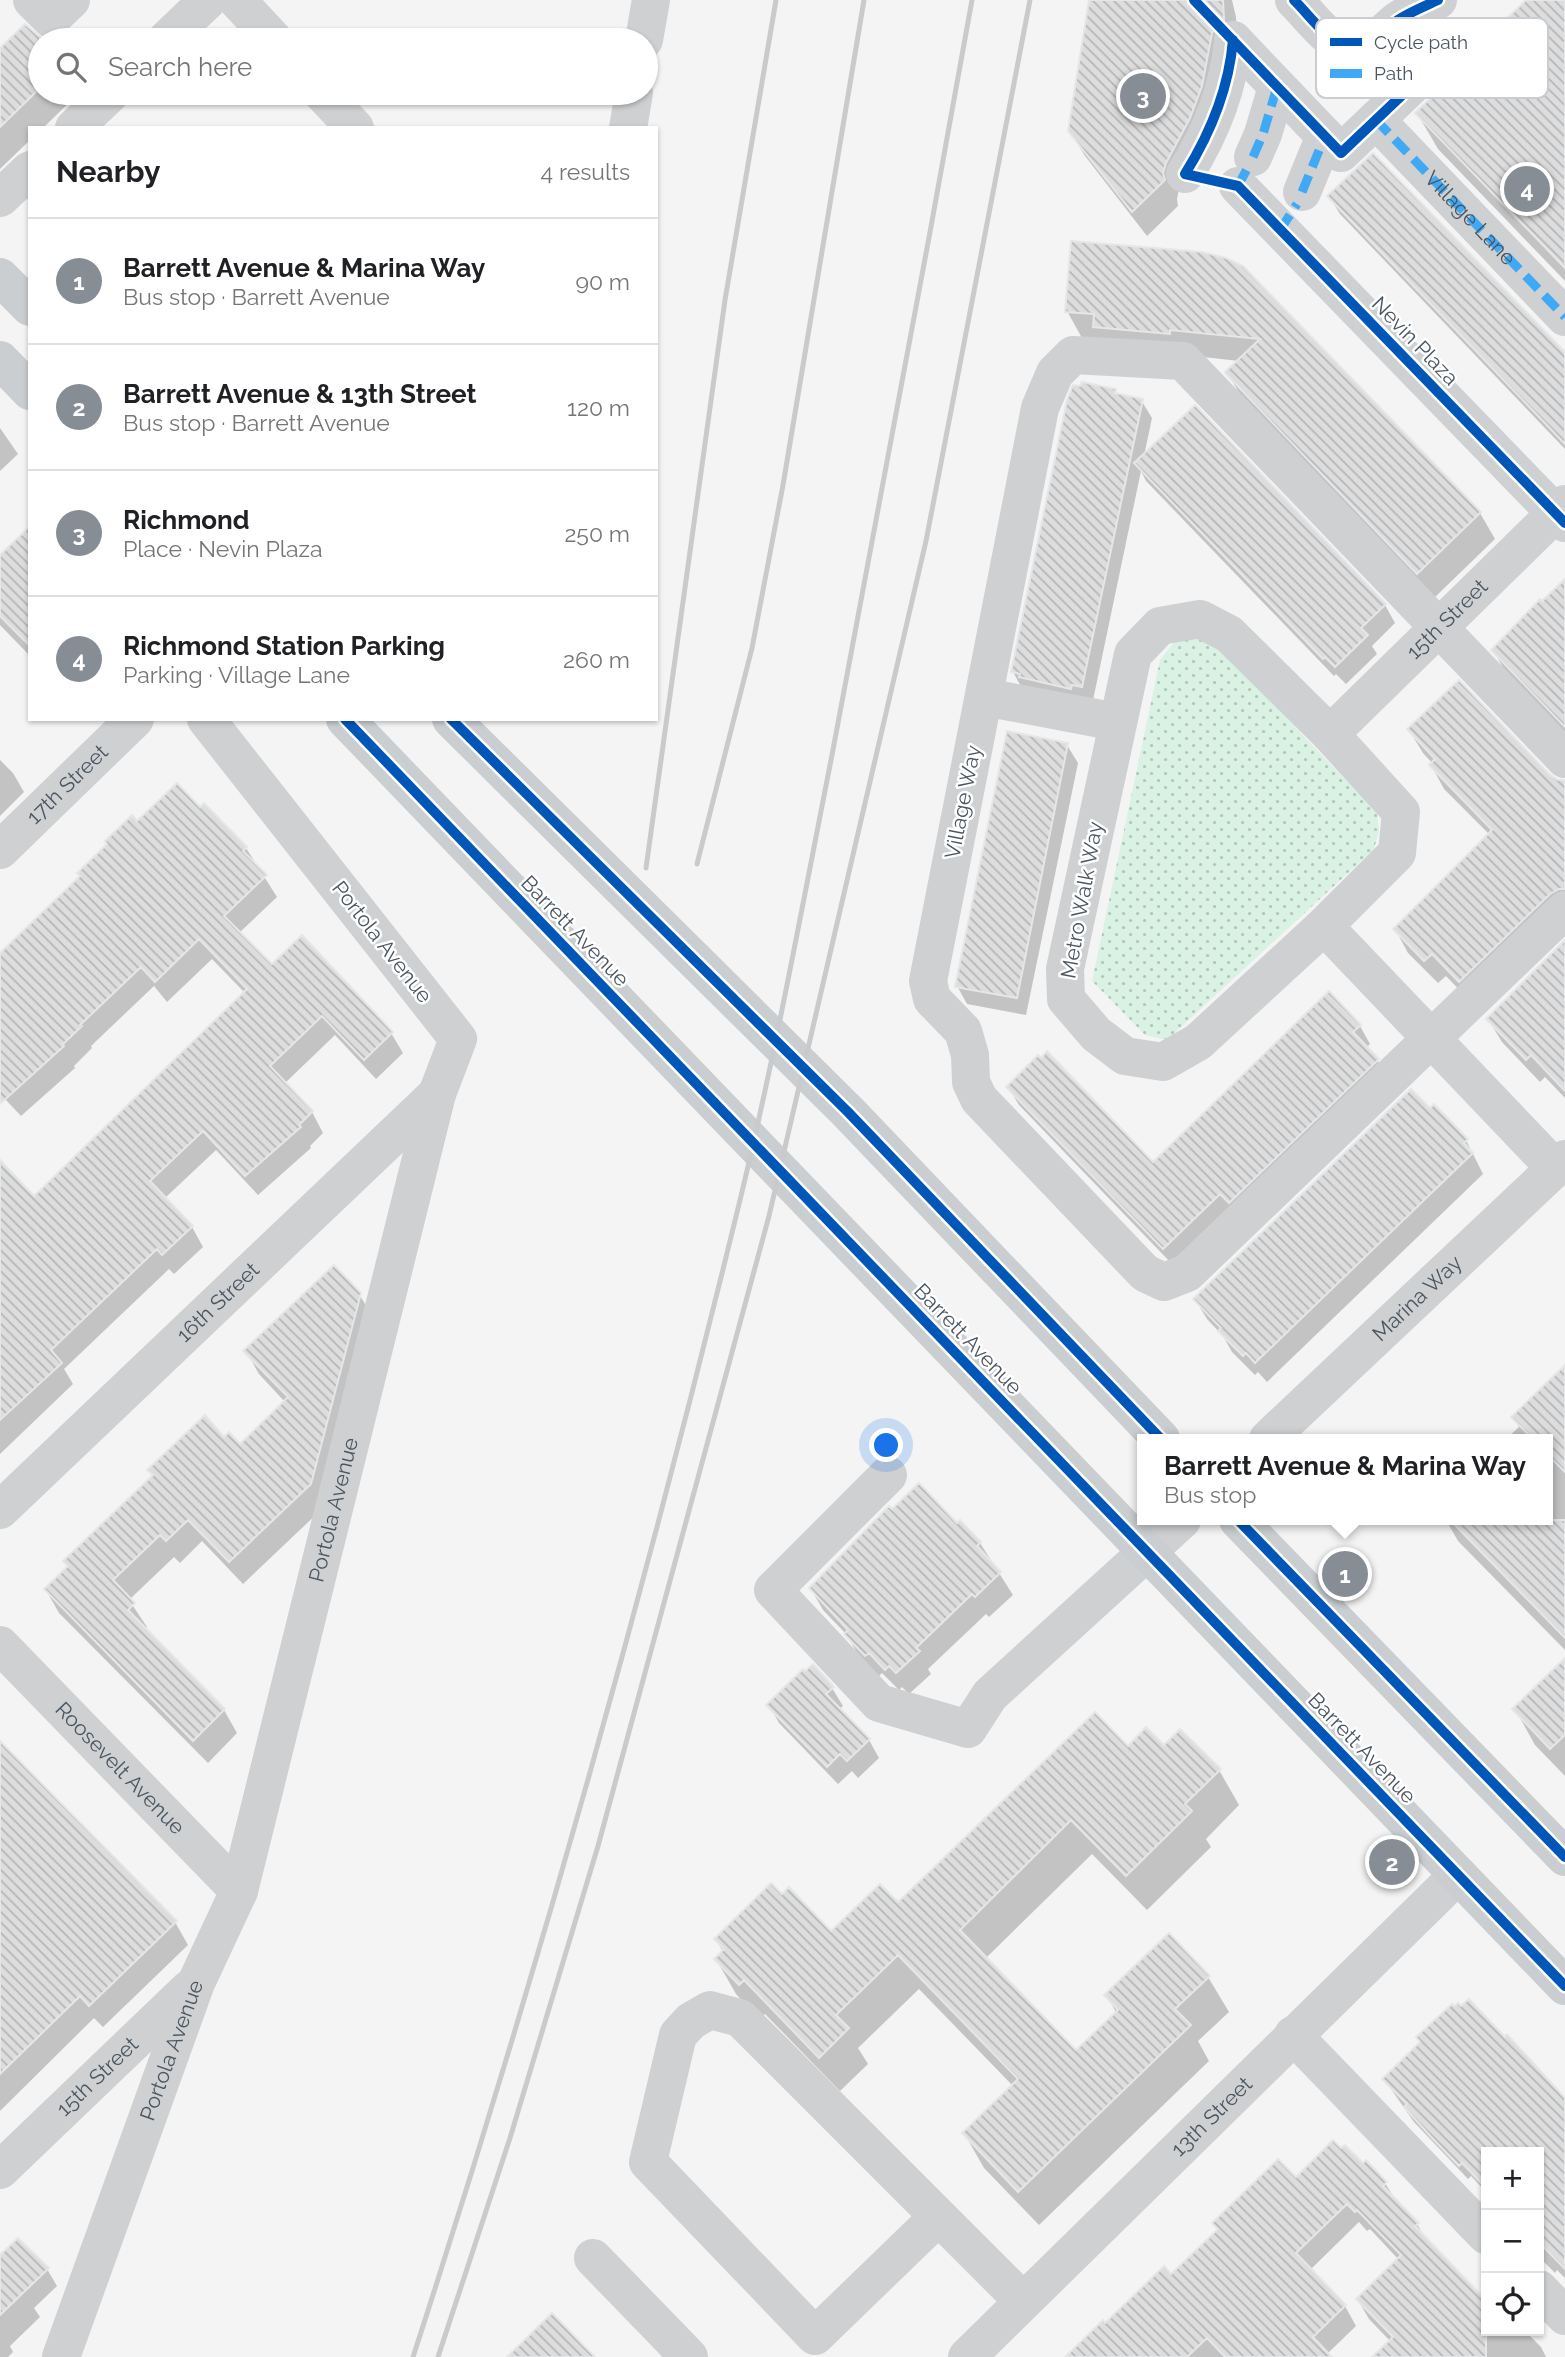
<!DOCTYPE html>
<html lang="en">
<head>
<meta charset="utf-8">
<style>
  :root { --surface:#fff; --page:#f2f2f2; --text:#202124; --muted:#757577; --line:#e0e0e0; --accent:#868d94 }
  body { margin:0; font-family:Raleway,sans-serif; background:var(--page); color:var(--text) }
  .controls { position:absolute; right:21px; bottom:21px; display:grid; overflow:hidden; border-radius:0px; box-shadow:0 2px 5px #0004 }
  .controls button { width:63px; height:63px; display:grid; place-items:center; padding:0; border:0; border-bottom:2px solid var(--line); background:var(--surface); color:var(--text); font:35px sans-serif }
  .you { position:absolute; left:887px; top:1446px; width:24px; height:24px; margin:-18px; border:5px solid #fff; border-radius:50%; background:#1a73e8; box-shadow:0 0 0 10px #1a73e833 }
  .badge { display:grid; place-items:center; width:46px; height:46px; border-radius:50%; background:var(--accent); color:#fff; font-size:23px; font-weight:700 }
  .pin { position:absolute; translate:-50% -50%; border:4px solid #fff; box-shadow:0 2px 7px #0006 }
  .popup { position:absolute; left:1137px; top:1434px; width:416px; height:91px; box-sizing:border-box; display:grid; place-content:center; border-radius:0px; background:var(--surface); filter:drop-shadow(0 2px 5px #0005); font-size:23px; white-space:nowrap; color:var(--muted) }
  .popup b { font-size:26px; color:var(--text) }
  .popup::after { content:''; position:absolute; left:50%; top:100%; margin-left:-14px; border:14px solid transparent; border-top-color:var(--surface) }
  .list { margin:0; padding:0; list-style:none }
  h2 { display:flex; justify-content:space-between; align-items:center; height:91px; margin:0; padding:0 28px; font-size:30px }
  h2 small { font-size:23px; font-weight:400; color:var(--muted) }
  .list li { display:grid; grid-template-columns:46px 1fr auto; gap:21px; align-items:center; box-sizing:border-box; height:126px; padding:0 28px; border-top:2px solid var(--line) }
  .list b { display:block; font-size:26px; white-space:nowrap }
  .list p { margin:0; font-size:23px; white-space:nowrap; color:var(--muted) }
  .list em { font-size:23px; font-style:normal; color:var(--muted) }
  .icon { flex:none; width:38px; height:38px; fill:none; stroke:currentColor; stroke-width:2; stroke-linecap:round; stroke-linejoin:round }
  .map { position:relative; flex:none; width:1565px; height:2357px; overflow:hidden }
  .search { position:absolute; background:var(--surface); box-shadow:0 2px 5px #0004; left:28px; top:28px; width:630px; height:77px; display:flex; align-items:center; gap:18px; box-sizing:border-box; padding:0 24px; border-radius:38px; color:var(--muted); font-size:26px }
  .panel { position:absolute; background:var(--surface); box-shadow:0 2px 5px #0004; left:28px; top:126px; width:630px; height:595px; border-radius:0px }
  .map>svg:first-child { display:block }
  .grass { fill:url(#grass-dots) }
  .shadow { fill:#0003 }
  .building { fill:url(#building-back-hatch); stroke:#e5e6e7; stroke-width:2 }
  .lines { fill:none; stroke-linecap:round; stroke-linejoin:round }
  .minor { stroke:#ced0d2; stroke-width:38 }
  .major { stroke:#caced1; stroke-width:38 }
  .rail { stroke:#c9cacc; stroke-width:5 }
  .quiet { stroke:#3fa9f5; stroke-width:9; stroke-dasharray:18 9; stroke-linecap:butt }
  .cycleway-casing { stroke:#fff; stroke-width:15 }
  .cycleway { stroke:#0057b8; stroke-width:10 }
  .labels { text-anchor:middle; stroke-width:5; stroke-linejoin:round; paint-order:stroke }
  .street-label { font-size:21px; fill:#4a5661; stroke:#fff }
  .key { fill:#fff; stroke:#c9ccd0; stroke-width:2 }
  .key-label { font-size:19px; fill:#4a5661 }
</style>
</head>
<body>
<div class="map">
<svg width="1565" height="2357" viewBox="0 0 1565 2357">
  <defs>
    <pattern id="grass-dots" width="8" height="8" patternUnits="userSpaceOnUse" patternTransform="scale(1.75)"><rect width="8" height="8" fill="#d9f2e3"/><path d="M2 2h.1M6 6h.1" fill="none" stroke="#b2c7bb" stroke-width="1.8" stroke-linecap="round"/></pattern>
    <pattern id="building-back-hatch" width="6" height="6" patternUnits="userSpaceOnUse" patternTransform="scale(1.75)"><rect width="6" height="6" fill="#ddddde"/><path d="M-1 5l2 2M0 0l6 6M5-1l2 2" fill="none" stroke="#b5b6b7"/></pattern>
  </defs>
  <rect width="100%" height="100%" fill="#f4f4f4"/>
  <path class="grass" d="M 1197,637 L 1217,645 L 1377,813 L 1379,831 L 1374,849 L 1167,1040 L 1145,1035 L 1092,981 L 1160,660 L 1175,641 Z"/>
  <path class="shadow" d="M 1091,0 L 1232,0 L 1236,17 L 1237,46 L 1179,189 L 1177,199 L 1178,206 L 1147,236 L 1085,156 L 1070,131 Z
    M 1528,0 L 1565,0 L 1565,281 L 1438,149 L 1417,113 Z
    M 25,26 L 42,40 L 40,40 L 40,93 L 79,93 L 43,128 L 30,128 L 30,140 L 0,169 L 0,50 Z
    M 1329,196 L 1565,355 L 1565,449 L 1340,214 Z
    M 1201,254 L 1480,513 L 1495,539 L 1433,599 L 1242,398 L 1227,372 L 1239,361 L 1185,355 L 1082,338 L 1067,311 Z
    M 1115,391 L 1117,395 L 1141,400 L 1152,418 L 1144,456 L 1194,407 L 1385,605 L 1395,623 L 1372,646 L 1377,654 L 1346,684 L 1336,674 L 1334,676 L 1146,481 L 1141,471 L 1092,705 L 1023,690 L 1013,672 Z
    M 0,428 L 18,454 L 0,471 Z
    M 30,528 L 30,656 L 0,625 L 0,557 Z
    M 1565,600 L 1565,735 L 1506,673 L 1493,650 Z
    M 1409,730 L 1565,782 L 1565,916 L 1473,1004 L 1446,976 L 1438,983 L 1408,953 L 1395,929 L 1490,835 L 1444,789 L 1431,765 L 1433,764 L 1423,753 Z
    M 1067,745 L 1078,763 L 1026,1015 L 967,1004 L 957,986 Z
    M 0,760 L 13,773 L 24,792 L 0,816 Z
    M 200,809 L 246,848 L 277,897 L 239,933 L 272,966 L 391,1033 L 403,1053 L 376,1079 L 335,1035 L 284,1084 L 312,1112 L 323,1133 L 310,1146 L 311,1148 L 258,1195 L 216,1150 L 165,1198 L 192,1227 L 203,1247 L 174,1274 L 169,1269 L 64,1369 L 73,1384 L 0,1454 L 0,1188 L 34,1199 L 245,993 L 212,959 L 167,1002 L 154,986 L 91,1046 L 92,1048 L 74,1066 L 75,1068 L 21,1116 L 4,1098 L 0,1102 L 0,954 L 137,823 Z
    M 1565,943 L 1565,1098 L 1545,1077 L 1540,1082 L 1502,1042 L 1488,1019 Z
    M 1360,1026 L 1370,1044 L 1366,1048 L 1377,1060 L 1388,1078 L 1174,1266 L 1019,1105 L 1008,1087 L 1153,1164 Z
    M 1466,1140 L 1483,1174 L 1267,1382 L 1258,1372 L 1255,1375 L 1232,1352 L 1223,1336 L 1207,1319 L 1195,1299 Z
    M 359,1294 L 373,1317 L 323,1508 L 243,1584 L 202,1541 L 180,1563 L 174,1557 L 129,1600 L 147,1627 L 144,1629 L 224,1710 L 237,1733 L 208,1763 L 59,1613 L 46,1590 L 69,1568 L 65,1561 L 153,1477 L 150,1470 L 224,1439 L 240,1446 L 285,1402 L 259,1374 L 246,1351 Z
    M 1565,1367 L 1565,1650 L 1458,1541 L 1446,1520 L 1548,1520 L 1548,1439 L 1506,1439 L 1519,1427 L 1513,1418 Z
    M 960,1523 L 980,1543 L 1013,1595 L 989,1617 L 986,1614 L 928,1669 L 931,1674 L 909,1694 L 902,1687 L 899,1690 L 882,1673 L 878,1677 L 859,1656 L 846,1634 L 823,1610 L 811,1589 Z
    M 1565,1660 L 1565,1776 L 1535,1745 L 1515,1709 Z
    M 832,1688 L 843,1706 L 839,1709 L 869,1740 L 879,1758 L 858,1778 L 852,1771 L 838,1784 L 779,1723 L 769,1705 Z
    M 0,1744 L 175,1922 L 188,1945 L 103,2027 L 94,2018 L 0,2111 Z
    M 1128,1748 L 1164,1748 L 1219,1770 L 1239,1805 L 1206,1839 L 1211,1847 L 1147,1910 L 1092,1854 L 985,1959 L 1076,2053 L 1117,2014 L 1107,1996 L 1208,1977 L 1229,2012 L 1198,2041 L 1209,2061 L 1039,2225 L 984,2168 L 964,2133 L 1013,2086 L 919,1989 L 858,2048 L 868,2064 L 840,2091 L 765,2014 L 760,2019 L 736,1994 L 716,1959 L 723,1952 L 716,1939 L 831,1933 L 898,1904 Z
    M 1384,2079 L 1565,2100 L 1565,2278 L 1557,2270 L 1555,2273 L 1539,2257 L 1539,2219 L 1557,2202 L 1539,2183 L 1539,2152 L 1486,2152 L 1486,2192 L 1471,2176 L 1468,2179 L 1414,2122 Z
    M 1296,2179 L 1385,2183 L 1397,2202 L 1417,2224 L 1427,2241 L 1482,2298 L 1486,2294 L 1486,2331 L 1525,2331 L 1541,2347 L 1546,2357 L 1375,2357 L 1391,2342 L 1369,2319 L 1358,2300 L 1399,2260 L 1370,2229 L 1367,2231 L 1359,2222 L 1310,2270 L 1345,2306 L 1356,2326 L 1327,2354 L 1330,2357 L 1068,2357 L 1105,2325 L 1171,2276 L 1219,2231 L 1214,2223 Z
    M 0,2258 L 47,2269 L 57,2286 L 34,2308 L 40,2317 L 10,2346 L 13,2352 L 8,2357 L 0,2357 Z"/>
  <path class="building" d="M 1089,0 L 1223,0 L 1224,20 L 1216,26 L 1212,33 L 1202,86 L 1190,118 L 1166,163 L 1163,173 L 1165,180 L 1132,212 L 1068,131 Z
    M 1526,0 L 1565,0 L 1565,268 L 1415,113 L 1442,87 L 1448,75 Z
    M 25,24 L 40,37 L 40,88 L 0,127 L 0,48 Z
    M 1373,153 L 1565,352 L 1565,444 L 1327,196 Z
    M 1071,241 L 1202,252 L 1226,258 L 1243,266 L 1481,512 L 1417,574 L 1226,374 L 1225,372 L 1260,339 L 1170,330 L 1170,334 L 1093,327 L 1094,314 L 1065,312 Z
    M 1082,382 L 1116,389 L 1115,393 L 1143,399 L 1082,687 L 1072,685 L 1071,689 L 1019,677 L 1020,674 L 1011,672 L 1067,400 L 1073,385 L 1080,386 Z
    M 1195,405 L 1386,604 L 1361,628 L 1368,635 L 1335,667 L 1325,657 L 1323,659 L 1134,463 Z
    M 30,526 L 30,646 L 0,616 L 0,555 Z
    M 1565,579 L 1565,727 L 1491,650 L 1540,599 L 1542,601 Z
    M 1459,680 L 1549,774 L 1558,780 L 1565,780 L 1565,889 L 1559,889 L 1550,894 L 1459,982 L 1432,954 L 1424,961 L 1393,929 L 1492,830 L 1429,765 L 1435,759 L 1407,729 Z
    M 1007,731 L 1068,743 L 1017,998 L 955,987 Z
    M 177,783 L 200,807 L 204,803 L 247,847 L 243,851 L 267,875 L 224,916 L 272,964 L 302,935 L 393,1032 L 364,1060 L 322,1016 L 270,1066 L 313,1111 L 299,1125 L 301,1127 L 245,1176 L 203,1131 L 150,1181 L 193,1226 L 162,1255 L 157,1249 L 51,1350 L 62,1363 L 0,1420 L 0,1160 L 34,1196 L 247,989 L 199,939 L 155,982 L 141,967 L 80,1025 L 82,1026 L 63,1044 L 64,1046 L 0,1104 L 0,953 L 80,876 L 77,873 L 107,844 L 105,841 L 132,815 L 137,821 Z
    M 1565,940 L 1565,1091 L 1531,1055 L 1526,1060 L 1486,1019 Z
    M 1329,991 L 1361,1025 L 1353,1032 L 1379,1059 L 1229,1203 L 1220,1194 L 1163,1249 L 1006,1087 L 1038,1055 L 1041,1058 L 1047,1051 L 1153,1162 Z
    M 1411,1089 L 1430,1108 L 1434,1104 L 1468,1139 L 1464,1143 L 1473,1153 L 1255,1363 L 1246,1353 L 1243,1356 L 1218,1331 L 1221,1328 L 1193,1299 Z
    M 334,1265 L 361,1293 L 311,1484 L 229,1562 L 188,1520 L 166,1541 L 160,1535 L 113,1580 L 135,1603 L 128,1610 L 225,1709 L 193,1741 L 44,1589 L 68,1566 L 63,1561 L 153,1475 L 147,1470 L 205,1415 L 224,1437 L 229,1432 L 240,1444 L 288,1397 L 243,1351 Z
    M 1565,1365 L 1565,1472 L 1548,1455 L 1548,1439 L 1533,1439 L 1511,1417 Z
    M 919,1483 L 957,1523 L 960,1520 L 981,1542 L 977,1546 L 1001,1572 L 975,1597 L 972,1594 L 916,1648 L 920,1651 L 896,1673 L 889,1666 L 885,1670 L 869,1653 L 865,1656 L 844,1634 L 848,1630 L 809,1588 L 889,1506 L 892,1509 Z
    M 1450,1520 L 1565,1520 L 1565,1638 Z
    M 1565,1658 L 1565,1735 L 1550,1749 L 1512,1709 Z
    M 813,1664 L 834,1687 L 826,1694 L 870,1739 L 847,1761 L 840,1754 L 827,1767 L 766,1705 L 803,1669 L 805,1671 Z
    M 1095,1712 L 1128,1746 L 1146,1727 L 1164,1745 L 1180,1729 L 1221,1769 L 1185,1804 L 1192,1811 L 1126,1876 L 1071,1820 L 960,1930 L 1076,2050 L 1118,2010 L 1104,1995 L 1169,1933 L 1210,1976 L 1175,2009 L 1191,2025 L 1018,2192 L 962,2133 L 1018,2079 L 898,1955 L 836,2015 L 849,2028 L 819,2058 L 744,1980 L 739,1985 L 714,1959 L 724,1949 L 714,1939 L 771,1883 L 782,1894 L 789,1887 L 831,1931 L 880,1884 L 898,1902 Z
    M 0,1741 L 177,1921 L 89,2006 L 80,1996 L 0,2074 Z
    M 1469,1999 L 1505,2037 L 1507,2034 L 1565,2098 L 1565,2269 L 1539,2242 L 1539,2152 L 1486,2152 L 1486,2188 L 1462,2163 L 1459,2166 L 1434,2140 L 1404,2107 L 1407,2104 L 1382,2079 L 1420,2042 L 1416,2037 L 1452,2004 L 1454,2006 L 1458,2003 L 1461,2006 Z
    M 1333,2140 L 1341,2148 L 1345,2145 L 1363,2163 L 1366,2160 L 1387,2182 L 1383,2186 L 1419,2223 L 1415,2226 L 1486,2300 L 1486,2357 L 1372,2357 L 1393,2337 L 1356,2299 L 1401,2255 L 1357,2210 L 1355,2212 L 1347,2204 L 1296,2253 L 1346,2305 L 1313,2337 L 1332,2357 L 1225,2357 L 1207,2338 L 1187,2357 L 1065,2357 L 1103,2320 L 1105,2323 L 1164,2266 L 1171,2274 L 1218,2229 L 1212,2223 L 1278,2159 L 1296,2177 Z
    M 18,2238 L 49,2268 L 0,2315 L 0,2255 Z
    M 552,2313 L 595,2357 L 507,2357 Z"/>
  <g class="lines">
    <g class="minor">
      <path d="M 32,0 L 51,19 L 71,0"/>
      <path d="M 237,0 L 274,40"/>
      <path d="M 1294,0 C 1308,14 1321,32 1337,43 C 1360,61 1382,33 1398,20 C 1410,12 1425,6 1438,0"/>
      <path d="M 166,40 L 208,0"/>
      <path d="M 644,40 L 651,0"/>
      <path d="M 1233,40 L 1341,153 L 1427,71"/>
      <path d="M 322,93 L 355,128"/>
      <path id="s1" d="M 1376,120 L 1565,317"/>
      <path d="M 74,128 L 111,93"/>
      <path d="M 628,128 L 634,93"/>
      <path d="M 1253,157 L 1263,134 L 1277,87"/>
      <path d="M 1185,174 C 1210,134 1229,87 1233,40"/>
      <path d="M 1238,186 L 1565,523"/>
      <path d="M 1302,192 L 1325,136"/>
      <path d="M 0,198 L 30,170"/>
      <path d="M 1200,619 L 1229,634 L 1330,734 L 1401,812 L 1397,853 L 1324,926 L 1198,1042 L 1163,1062 L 1125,1056 L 1096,1034 L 1066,999 L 1065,969 L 1133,654 L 1160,626 Z"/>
      <path d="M 984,697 L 1117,722"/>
      <path id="s2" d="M 1330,734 L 1565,504"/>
      <path d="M 1565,759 L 1183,361 L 1073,355 L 1055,373 L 1040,408 L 928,981 L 932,999 L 963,1031 L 970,1055 L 971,1082 L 979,1099 L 1145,1273 L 1164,1282 L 1187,1273 L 1565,910"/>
      <path id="s3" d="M 0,850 L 135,719"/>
      <path d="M 1324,926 L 1555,1168"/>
      <path id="s4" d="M 1268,1439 L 1565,1159"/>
      <path d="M 888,1475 L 773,1590 L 879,1703 L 968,1729 L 990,1695 L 1182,1520"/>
      <path id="s5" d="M 0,1510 L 437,1094"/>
      <path id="s6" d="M 0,1645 L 239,1891"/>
      <path d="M 1293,2035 L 1486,2235"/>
      <path id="s7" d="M 0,2170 L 189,1989"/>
      <path d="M 938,2217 L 815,2336 L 648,2162 L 678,2035 L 691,2021 L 710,2010 L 740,2018 L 1023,2301"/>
      <path d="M 593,2258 L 689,2357"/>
      <path d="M 1539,2289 L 1565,2316"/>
      <path id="s8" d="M 61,2357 L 196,1983 L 239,1891 L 437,1094 L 458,1039 L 206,719"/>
      <path id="s9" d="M 967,2357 L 1458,1875"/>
    </g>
    <path class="major" d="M 0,277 L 30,307
      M 0,360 L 30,391
      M 345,719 L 1565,1986
      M 451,719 L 848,1112 L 1161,1439
      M 1238,1520 L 1565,1857"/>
    <path class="rail" d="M 697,864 L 752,648 L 783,485 L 864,0
      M 646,868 L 725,300 L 776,0
      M 413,2357 C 537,1975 646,1587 741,1196 C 776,1051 803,902 832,755 C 880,504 927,252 972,0
      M 438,2357 L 510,2138 L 598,1846 L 769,1216 L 926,541 L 1030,0"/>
    <path class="quiet" d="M 1376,120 L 1565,317
      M 1253,157 L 1263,134 L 1277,87
      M 1238,186 L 1248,167
      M 1302,192 L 1325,136
      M 1280,230 L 1297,204"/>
    <g class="cycleway-casing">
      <path id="cycleway" d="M 1194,0 L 1341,153 L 1439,60 L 1400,19
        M 1294,0 C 1308,14 1321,32 1337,43 C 1360,61 1382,33 1398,20 C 1410,12 1425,6 1438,0
        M 1233,40 C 1229,87 1210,134 1185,174 L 1238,186 L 1565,523
        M 345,719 L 1565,1986
        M 451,719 L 848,1112 L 1161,1439
        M 1238,1520 L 1565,1857"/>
    </g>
    <use href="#cycleway" class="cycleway"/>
  </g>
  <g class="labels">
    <g class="street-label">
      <text dy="7" stroke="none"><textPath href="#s1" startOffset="136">Village Lane</textPath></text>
      <text transform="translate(1415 341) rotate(46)" y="7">Nevin Plaza</text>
      <text dy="7" stroke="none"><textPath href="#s2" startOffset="164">15th Street</textPath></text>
      <text dy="7" stroke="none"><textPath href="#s3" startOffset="94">17th Street</textPath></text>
      <text transform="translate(963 802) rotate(-79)" y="7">Village Way</text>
      <text transform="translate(1082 900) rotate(-80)" y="7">Metro Walk Way</text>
      <text transform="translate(575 931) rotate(46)" y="7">Barrett Avenue</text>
      <text transform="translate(382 942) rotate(52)" y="7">Portola Avenue</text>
      <text dy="7" stroke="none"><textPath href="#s4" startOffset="205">Marina Way</textPath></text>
      <text dy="7" stroke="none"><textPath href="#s5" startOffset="301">16th Street</textPath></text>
      <text transform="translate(968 1339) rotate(46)" y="7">Barrett Avenue</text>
      <text dy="7" stroke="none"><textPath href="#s8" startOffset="892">Portola Avenue</textPath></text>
      <text transform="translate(1362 1748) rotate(46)" y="7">Barrett Avenue</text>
      <text dy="7" stroke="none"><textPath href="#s6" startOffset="172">Roosevelt Avenue</textPath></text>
      <text dy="7" stroke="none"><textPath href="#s8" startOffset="326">Portola Avenue</textPath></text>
      <text dy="7" stroke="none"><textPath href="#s7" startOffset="135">15th Street</textPath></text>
      <text dy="7" stroke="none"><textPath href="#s9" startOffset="343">13th Street</textPath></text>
    </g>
  </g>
  <rect x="1316" y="18" width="232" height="80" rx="10" class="key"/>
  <rect x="1330" y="38" width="32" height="8" fill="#0057b8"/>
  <rect x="1330" y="69" width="32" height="9" fill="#3fa9f5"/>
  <g class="key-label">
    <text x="1374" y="49">Cycle path</text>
    <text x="1374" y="80">Path</text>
  </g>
</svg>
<div class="controls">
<button>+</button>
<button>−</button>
<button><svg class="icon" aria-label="locate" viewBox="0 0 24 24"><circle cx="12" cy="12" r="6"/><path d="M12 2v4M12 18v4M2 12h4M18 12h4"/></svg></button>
</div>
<div class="you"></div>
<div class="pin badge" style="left:1345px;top:1574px">1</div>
<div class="popup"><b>Barrett Avenue &amp; Marina Way</b>Bus stop</div>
<div class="pin badge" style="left:1392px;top:1862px">2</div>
<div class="pin badge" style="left:1143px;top:96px">3</div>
<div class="pin badge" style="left:1527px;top:189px">4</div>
<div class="search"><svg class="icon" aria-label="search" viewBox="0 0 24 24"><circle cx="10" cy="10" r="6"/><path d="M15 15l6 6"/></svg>Search here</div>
<section class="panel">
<h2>Nearby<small>4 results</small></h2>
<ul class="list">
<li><span class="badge">1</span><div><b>Barrett Avenue &amp; Marina Way</b><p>Bus stop · Barrett Avenue</p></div><em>90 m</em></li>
<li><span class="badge">2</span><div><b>Barrett Avenue &amp; 13th Street</b><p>Bus stop · Barrett Avenue</p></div><em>120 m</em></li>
<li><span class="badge">3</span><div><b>Richmond</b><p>Place · Nevin Plaza</p></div><em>250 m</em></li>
<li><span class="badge">4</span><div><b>Richmond Station Parking</b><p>Parking · Village Lane</p></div><em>260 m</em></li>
</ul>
</section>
</div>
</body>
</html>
